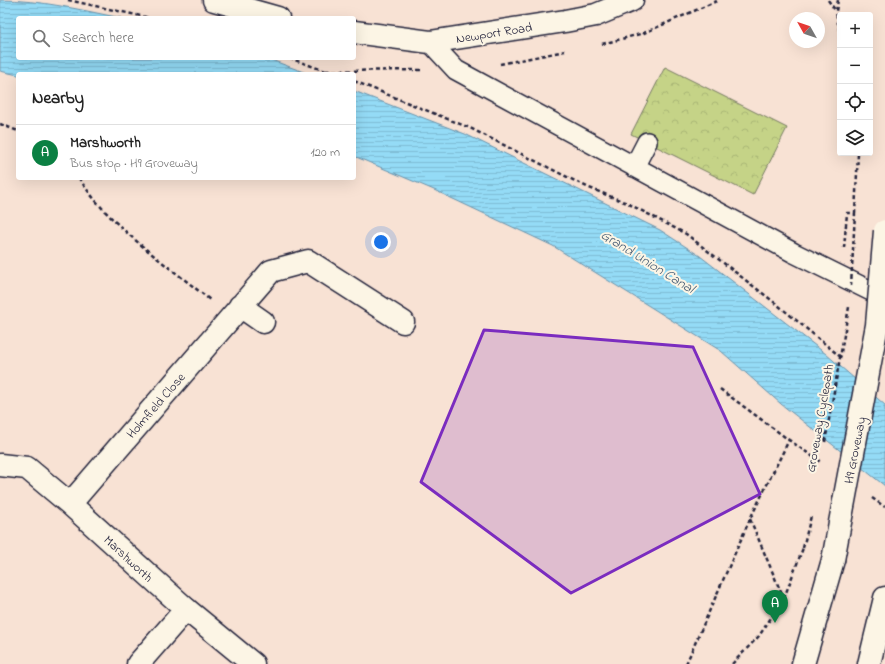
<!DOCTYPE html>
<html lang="en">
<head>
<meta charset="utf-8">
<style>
  :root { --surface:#fff; --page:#f2f2f2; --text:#222; --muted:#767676; --line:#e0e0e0; --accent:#0b8043 }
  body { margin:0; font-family:"Indie Flower",sans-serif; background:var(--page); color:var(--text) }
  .controls { position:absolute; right:12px; top:12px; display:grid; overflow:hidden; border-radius:4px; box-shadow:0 4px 16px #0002 }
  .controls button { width:36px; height:36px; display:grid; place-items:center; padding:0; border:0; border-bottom:1px solid var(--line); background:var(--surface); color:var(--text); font:20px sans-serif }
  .compass { position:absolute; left:789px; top:12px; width:36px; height:36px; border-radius:50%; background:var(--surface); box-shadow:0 4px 16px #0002; rotate:310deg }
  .you { position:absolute; left:381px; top:242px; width:14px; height:14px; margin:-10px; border:3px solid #fff; border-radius:50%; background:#1a73e8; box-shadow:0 0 0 6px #1a73e833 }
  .badge { display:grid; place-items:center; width:26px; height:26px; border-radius:50%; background:var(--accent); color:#fff; font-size:13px; font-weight:700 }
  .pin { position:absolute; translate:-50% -33px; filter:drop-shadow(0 1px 2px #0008) }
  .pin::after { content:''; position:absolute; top:21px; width:14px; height:12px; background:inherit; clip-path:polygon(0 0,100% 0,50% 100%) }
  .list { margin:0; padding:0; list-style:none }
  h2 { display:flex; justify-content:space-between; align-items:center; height:52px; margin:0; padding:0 16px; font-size:17px }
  h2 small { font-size:13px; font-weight:400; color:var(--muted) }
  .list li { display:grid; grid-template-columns:26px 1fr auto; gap:12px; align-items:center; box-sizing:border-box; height:56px; padding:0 16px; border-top:1px solid var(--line) }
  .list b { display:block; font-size:15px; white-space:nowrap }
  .list p { margin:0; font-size:13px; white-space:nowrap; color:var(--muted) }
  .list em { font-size:13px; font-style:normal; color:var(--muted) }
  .icon { flex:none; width:22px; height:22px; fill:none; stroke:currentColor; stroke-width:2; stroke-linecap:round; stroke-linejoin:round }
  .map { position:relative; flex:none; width:885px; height:664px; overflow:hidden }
  .search { position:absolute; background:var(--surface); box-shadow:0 4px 16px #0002; left:16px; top:16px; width:340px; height:44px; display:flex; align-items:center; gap:10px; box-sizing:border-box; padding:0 14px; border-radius:4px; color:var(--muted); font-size:15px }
  .panel { position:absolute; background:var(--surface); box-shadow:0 4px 16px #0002; left:16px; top:72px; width:340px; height:108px; border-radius:4px }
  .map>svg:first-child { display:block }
  .park { fill:url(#park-crowns); stroke:#747a61 }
  .water { fill:url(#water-rules); stroke:#6691ab }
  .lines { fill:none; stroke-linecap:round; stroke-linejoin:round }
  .lane-casing { stroke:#22223b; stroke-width:22 }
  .street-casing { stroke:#22223b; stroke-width:25 }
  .secondary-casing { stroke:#22223b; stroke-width:25 }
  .path { stroke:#22223b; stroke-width:2.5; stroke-dasharray:4 3; stroke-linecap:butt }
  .lane { stroke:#fcf5e5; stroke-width:19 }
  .street { stroke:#fcf5e5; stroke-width:22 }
  .secondary { stroke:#fcf5e5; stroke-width:22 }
  .secondary-bridge-casing { stroke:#22223b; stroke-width:25; stroke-linecap:butt }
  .path-bridge { stroke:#22223b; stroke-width:2.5; stroke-dasharray:4 3; stroke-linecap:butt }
  .secondary-bridge { stroke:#fcf5e5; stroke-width:22 }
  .marked { fill:#7b2cbf; fill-opacity:0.2; stroke:#7b2cbf; stroke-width:3; stroke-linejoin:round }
  .labels { text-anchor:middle; stroke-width:4; stroke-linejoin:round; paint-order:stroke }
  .street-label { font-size:13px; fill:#22223b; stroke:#fcf5e5 }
  .water-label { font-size:14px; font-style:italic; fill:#445a73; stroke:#fcf5e5 }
</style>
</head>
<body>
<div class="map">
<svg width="885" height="664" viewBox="0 0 885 664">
  <defs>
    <pattern id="park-crowns" width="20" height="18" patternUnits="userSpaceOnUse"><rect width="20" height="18" fill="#c5d387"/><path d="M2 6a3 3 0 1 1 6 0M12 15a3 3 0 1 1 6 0" fill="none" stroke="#a9b575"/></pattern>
    <pattern id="water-rules" width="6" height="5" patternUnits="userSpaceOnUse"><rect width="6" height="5" fill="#94dbf6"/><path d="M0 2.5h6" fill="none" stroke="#7fbcd4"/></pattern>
  </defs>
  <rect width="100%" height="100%" fill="#f8e2d4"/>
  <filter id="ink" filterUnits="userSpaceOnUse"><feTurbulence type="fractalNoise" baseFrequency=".025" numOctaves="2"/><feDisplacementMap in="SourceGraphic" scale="8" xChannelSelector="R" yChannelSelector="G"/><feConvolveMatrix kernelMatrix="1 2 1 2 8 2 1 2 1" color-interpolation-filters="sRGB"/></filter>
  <g filter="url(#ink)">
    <path class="park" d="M 665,67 L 787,128 L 753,195 L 631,134 Z"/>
    <path class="water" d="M 0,0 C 41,0 81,10 121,18 L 18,18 L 18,58 L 266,58 L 309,74 L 18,75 L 0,71 Z
      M 354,91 L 465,134 L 660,230 L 700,256 L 826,354 L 885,405 L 885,486 L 781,404 L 721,351 L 553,246 L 434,190 L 354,156 Z"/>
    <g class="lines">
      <g class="lane-casing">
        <path id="lane" d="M 430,42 L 456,70 L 794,253 L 885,298
          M 634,167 L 647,142"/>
      </g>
      <g class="street-casing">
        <path id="street" d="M 240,306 L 263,322
          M 0,465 L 27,468 L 70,504 L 186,609
          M 70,504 L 271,271 L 308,261 L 403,322"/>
      </g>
      <g class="secondary-casing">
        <path id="secondary" d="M 214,0 L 278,18
          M 354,32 L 430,42 L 565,21 L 596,15 L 632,0
          M 138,664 L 186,609 L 253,664
          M 803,664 L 833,560
          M 869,664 L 885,598"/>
      </g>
      <path class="path" d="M 68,0 L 150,18
        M 828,0 L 835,10
        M 838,0 L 836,11 L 840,35
        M 602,44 L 644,33 L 719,0
        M 289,58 L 334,74
        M 500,64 L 565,51
        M 326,71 L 421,70
        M 354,81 L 470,128 L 587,187 L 627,203 L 686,234 L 779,306 L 842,358
        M 0,124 L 18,131
        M 79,178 C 111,228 164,262 210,300
        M 844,248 L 847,213 L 855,213 L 858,153
        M 720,389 L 789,440
        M 872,498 L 885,507
        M 750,519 L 783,597
        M 686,664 L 750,519 L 789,440 L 822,463
        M 732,664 L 759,636 L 784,598 L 803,548"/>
      <use href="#lane" class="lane"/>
      <use href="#street" class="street"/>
      <use href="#secondary" class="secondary"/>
      <g class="secondary-bridge-casing">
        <path id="secondary-bridge" d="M 833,560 L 877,325 L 885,231"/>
      </g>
      <path class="path-bridge" d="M 851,286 L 855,213
        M 825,442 L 849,307
        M 803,548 L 811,516"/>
      <use href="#secondary-bridge" class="secondary-bridge"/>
    </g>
  </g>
  <path class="marked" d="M 484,330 L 693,347 L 760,494 L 571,593 L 421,482 Z"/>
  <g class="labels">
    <g class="street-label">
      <text transform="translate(494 32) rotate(-9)" y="5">Newport Road</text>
      <text transform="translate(155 405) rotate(-49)" y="5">Holmfield Close</text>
      <text transform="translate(819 418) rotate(-80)" y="5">Groveway Cyclepath</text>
      <text transform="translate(854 450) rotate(-79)" y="5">H9 Groveway</text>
      <text transform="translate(129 558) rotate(43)" y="5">Marshworth</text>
    </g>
    <g class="water-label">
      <text transform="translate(648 261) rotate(32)" y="5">Grand Union Canal</text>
    </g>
  </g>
</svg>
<div class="controls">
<button>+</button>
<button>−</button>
<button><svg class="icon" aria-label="locate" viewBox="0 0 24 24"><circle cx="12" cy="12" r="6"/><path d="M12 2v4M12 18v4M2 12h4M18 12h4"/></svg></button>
<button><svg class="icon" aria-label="layers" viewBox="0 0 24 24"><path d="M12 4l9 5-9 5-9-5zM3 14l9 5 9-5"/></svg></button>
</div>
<svg class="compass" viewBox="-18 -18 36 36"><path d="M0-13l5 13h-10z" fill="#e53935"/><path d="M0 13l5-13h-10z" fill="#767676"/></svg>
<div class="you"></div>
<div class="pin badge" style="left:775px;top:623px">A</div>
<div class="search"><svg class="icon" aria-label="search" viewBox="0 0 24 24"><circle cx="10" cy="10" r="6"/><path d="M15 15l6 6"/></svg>Search here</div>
<section class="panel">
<h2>Nearby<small></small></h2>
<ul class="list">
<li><span class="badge">A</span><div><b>Marshworth</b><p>Bus stop · H9 Groveway</p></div><em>120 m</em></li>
</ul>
</section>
</div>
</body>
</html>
